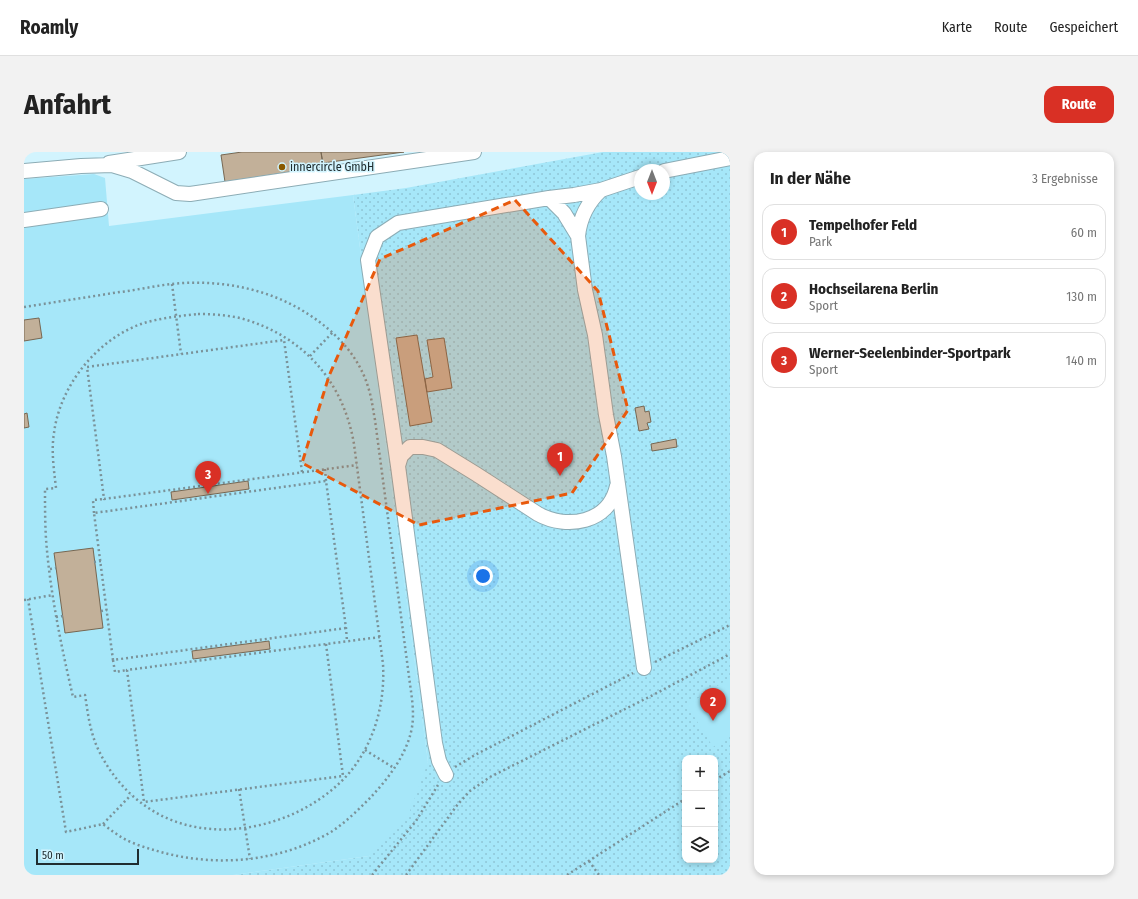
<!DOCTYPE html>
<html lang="de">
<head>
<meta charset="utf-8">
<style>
  :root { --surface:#fff; --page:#f2f2f2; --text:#222; --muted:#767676; --line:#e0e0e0; --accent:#d93025 }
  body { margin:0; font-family:"Fira Sans Condensed",sans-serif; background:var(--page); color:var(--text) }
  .controls { position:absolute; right:12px; bottom:12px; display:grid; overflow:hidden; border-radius:8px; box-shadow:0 2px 6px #0003 }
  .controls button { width:36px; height:36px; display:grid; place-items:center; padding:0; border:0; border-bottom:1px solid var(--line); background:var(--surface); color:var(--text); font:20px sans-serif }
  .compass { position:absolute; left:610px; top:12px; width:36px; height:36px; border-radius:50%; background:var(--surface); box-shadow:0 2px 6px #0003; rotate:180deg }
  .scale { position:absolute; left:12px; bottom:10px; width:103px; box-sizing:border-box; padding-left:4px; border:2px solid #202d30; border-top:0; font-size:11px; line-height:14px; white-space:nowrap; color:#202d30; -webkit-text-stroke:3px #d2f4fe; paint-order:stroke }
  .you { position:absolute; left:459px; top:424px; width:14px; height:14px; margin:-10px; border:3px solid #fff; border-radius:50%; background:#1a73e8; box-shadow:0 0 0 6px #1a73e833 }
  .badge { display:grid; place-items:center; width:26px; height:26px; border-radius:50%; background:var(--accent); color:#fff; font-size:13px; font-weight:700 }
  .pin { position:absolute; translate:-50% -33px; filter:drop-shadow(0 1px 2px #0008) }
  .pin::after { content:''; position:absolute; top:21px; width:14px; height:12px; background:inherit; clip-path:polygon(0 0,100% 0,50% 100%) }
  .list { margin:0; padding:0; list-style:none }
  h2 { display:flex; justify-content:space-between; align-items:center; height:52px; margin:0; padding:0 16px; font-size:17px }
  h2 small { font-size:13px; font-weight:400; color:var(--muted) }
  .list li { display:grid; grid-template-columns:26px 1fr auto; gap:12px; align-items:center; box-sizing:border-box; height:56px; margin:0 8px 8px; padding:0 8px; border:1px solid var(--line); border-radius:12px }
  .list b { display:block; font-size:15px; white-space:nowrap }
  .list p { margin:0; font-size:13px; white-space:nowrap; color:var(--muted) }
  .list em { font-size:13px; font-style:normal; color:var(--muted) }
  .icon { flex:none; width:22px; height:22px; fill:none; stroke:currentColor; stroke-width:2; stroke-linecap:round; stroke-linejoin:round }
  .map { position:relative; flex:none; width:706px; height:723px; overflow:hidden; border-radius:12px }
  header { display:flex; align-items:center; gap:24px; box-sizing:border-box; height:56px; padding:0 20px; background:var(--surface); border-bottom:1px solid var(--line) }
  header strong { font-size:19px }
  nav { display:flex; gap:22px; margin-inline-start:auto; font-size:14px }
  .intro { display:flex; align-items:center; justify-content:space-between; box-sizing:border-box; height:96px; padding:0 24px }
  h1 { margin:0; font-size:28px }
  .button { padding:10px 18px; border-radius:12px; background:var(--accent); color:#fff; font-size:14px; font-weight:700 }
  main { display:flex; gap:24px; padding:0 24px }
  aside { flex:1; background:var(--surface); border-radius:12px; box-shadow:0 2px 6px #0003 }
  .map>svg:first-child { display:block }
  .park { fill:url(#park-dots); fill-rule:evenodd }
  .pitch { fill:#a6e7f9 }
  .building { fill:#c2b099; stroke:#776752 }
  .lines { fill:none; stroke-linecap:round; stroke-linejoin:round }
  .minor-casing { stroke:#8cacb5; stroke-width:16 }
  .path { stroke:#7a9299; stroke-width:2.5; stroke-dasharray:2 3; stroke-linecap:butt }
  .minor { stroke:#fff; stroke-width:14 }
  .marked { fill:#e8590c; fill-opacity:0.2; stroke:#e8590c; stroke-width:3; stroke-dasharray:8 5; stroke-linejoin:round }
  .poi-dot { fill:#895900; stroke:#d2f4fe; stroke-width:1.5 }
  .labels { text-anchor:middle; stroke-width:3; stroke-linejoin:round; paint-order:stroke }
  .poi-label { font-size:12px; fill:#202d30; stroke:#d2f4fe; text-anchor:start }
</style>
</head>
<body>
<header>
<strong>Roamly</strong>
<nav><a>Karte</a><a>Route</a><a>Gespeichert</a></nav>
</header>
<div class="intro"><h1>Anfahrt</h1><a class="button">Route</a></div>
<main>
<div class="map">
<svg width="706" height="723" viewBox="0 0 706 723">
  <defs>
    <pattern id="park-dots" width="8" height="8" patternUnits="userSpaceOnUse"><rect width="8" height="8" fill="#a6e7f9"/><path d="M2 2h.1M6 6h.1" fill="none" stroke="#8fc6d6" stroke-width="1.8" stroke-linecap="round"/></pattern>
  </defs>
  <rect width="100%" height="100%" fill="#d2f4fe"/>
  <path class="park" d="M 579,0 L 706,0 L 706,723 L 209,723 L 345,704 L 404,610 L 329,43 L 382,36 ZM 616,18 L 640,18 L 640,42 L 616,42 ZM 661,606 L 691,606 L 691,708 L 661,708 Z"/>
  <path class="pitch" d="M 70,22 L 81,26 L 85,74 L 329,43 L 404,610 L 383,667 L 345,704 L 209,723 L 0,723 L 0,27 Z
    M 706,526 L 706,584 L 689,595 L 663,553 Z"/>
  <path class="building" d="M 218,0 L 297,0 L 299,15 L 201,30 L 197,3 Z
    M 297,0 L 380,0 L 299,11 Z
    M 15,166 L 18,186 L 0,189 L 0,168 Z
    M 393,183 L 408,270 L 386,274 L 372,186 Z
    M 420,186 L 428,236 L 403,240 L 401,227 L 409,225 L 403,188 Z
    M 620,254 L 621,260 L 625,259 L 627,270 L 623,271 L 625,277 L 615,279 L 611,256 Z
    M 3,261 L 5,275 L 0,276 L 0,262 Z
    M 652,287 L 653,295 L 628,299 L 627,292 Z
    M 224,329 L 225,337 L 148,348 L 147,340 Z
    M 69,396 L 79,476 L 41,481 L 30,401 Z
    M 245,489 L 246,497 L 169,507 L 168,499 Z"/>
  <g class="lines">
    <g class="minor-casing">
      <path id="minor" d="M 85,11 L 155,0
        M 0,19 L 57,14 L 88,13 L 108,19 L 152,41 L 166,42 L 450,0
        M 640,19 L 706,6
        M 525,46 L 540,61 L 554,84 L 561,138 L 571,183 L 582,263 L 590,304 L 620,516
        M 0,68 L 77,57
        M 554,84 C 556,65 563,51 577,38
        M 374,314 L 377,304 L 386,295 L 399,295 L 413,298 L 452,322 L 514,362 C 543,378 585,371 593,334
        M 422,623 L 415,609 L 411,591 L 374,314 L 344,108 L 353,85 L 374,71 L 525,46 L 550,43 L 577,38 L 616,25"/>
    </g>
    <path class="path" d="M 148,132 L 157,202
      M 0,155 C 32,150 64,145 96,140 C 113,138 130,134 147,132 C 194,127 244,136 284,162 C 312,180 336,205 345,238 C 348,248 349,258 351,268 L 386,532 C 388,547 391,564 387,580 C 381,605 363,628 346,646 C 334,658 321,671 307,680 C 254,711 188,716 130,698 C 119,695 107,691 97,685 C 91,681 85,677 79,672 L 42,680 L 4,447
      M 174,162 C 188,162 202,163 216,166 C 278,183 319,228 330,292 L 359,512 C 361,549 352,585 330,615 C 291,666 211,692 150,669 C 117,657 90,630 75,599 C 66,581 64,562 61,543 L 49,545 C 37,493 26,440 22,387 C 21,370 21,354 21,337 L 32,336 C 30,318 27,299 30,281 C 36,233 74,186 120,171 C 137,166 155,164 174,162 Z
      M 286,204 L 309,180
      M 301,317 L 302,329
      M 278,320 L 260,188 L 63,215 L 80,347 L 333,313
      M 70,361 L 69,348 L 80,347
      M 70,410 L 77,409
      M 26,417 L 32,416
      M 0,448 L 29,443
      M 77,459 L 83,458
      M 32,465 L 39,464
      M 322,476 L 89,508 L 70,361 L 302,329 L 322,476 L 323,489
      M 302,492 L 319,624 L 120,650 L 103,518 L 356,485
      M 89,508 L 91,520 L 103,518
      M 631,510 L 706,473
      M 341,598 L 370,616
      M 431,615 L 451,603 L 609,521
      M 691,628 L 706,619
      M 215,637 L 226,707
      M 79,672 L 107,643
      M 565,709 L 575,723
      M 348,723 L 392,669 L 414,633
      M 382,723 L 434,652 L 446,639 L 466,625 L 631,542 L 706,502
      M 543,723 L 661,647"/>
    <use href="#minor" class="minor"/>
  </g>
  <path class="marked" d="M 491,48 L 574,139 L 604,258 L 548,341 L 395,373 L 278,311 L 305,224 L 356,107 Z"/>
  <circle class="poi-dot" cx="258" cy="15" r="4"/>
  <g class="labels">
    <g class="poi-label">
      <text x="266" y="19">innercircle GmbH</text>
    </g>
  </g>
</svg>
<div class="controls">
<button>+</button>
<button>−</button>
<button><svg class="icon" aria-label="layers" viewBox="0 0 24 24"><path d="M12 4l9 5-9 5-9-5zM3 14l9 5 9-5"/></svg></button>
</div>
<svg class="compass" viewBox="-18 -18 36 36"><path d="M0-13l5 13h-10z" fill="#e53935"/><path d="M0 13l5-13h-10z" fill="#767676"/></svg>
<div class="scale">50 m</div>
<div class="you"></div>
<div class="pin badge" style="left:536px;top:324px">1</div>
<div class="pin badge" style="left:689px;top:569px">2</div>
<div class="pin badge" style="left:184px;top:342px">3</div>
</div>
<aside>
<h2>In der Nähe<small>3 Ergebnisse</small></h2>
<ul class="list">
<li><span class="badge">1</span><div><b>Tempelhofer Feld</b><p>Park</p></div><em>60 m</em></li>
<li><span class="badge">2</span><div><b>Hochseilarena Berlin</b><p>Sport</p></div><em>130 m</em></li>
<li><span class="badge">3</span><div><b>Werner-Seelenbinder-Sportpark</b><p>Sport</p></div><em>140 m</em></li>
</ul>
</aside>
</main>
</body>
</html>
